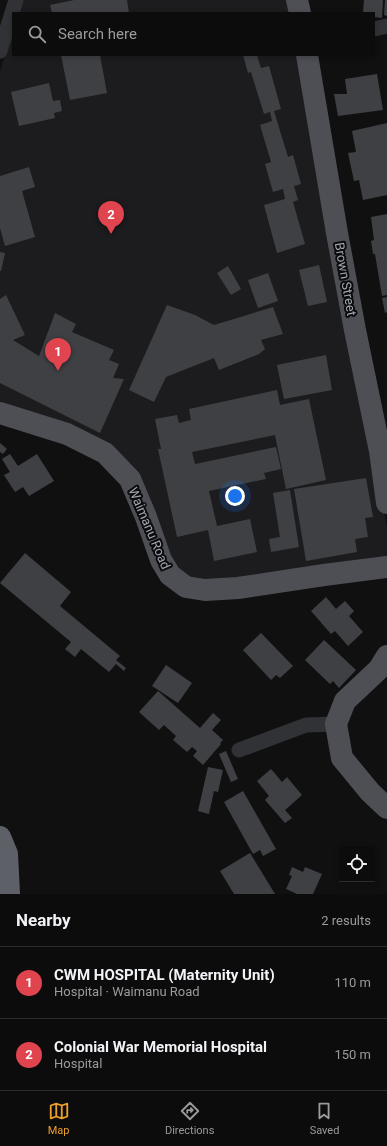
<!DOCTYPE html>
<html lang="en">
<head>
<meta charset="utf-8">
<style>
  :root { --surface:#0c0c0d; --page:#151516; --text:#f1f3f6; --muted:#9a9b9d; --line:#2c2c2e; --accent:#ed9f2c }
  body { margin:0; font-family:Roboto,sans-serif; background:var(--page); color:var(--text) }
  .controls { position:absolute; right:12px; bottom:12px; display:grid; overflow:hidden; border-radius:0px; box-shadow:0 2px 6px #0003 }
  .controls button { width:36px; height:36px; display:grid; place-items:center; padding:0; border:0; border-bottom:1px solid var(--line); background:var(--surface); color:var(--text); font:20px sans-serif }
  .you { position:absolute; left:235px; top:496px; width:14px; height:14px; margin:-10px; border:3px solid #fff; border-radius:50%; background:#1a73e8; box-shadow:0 0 0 6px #1a73e833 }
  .badge { display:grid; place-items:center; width:26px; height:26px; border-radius:50%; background:var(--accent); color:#fff; font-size:13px; font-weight:700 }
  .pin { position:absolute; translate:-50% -33px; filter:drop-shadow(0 1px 2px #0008) }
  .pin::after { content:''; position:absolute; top:21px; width:14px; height:12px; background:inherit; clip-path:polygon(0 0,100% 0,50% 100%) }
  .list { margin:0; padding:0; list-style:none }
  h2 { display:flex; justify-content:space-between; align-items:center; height:52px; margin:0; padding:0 16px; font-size:17px }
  h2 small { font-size:13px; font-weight:400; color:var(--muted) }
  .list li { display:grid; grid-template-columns:26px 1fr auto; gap:12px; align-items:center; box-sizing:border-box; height:72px; padding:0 16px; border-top:1px solid var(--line) }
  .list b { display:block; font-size:15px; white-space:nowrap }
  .list p { margin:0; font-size:13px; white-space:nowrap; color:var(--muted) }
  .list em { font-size:13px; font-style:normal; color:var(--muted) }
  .icon { flex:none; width:22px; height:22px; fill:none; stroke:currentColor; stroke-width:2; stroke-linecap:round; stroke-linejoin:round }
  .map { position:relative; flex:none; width:387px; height:894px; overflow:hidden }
  .search { position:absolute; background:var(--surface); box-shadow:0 2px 6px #0003; left:12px; right:12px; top:12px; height:44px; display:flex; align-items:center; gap:10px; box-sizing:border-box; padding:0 14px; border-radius:0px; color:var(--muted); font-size:15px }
  .sheet { height:196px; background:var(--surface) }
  nav { display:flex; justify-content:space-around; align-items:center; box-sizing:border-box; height:56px; border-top:1px solid var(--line); background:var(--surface); font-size:11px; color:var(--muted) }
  nav a { display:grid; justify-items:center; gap:2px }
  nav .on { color:var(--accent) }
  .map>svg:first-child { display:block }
  .built { fill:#1c1c1e }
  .building { fill:#3f4044 }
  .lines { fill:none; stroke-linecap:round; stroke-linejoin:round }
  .street { stroke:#313236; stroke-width:15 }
  .primary { stroke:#4d4f55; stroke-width:22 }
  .highway { stroke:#5d6067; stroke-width:22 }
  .labels { text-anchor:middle; stroke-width:4; stroke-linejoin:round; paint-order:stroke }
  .street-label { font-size:13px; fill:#a1a7b2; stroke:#0b0b0c }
</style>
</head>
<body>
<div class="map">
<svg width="387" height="894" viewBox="0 0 387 894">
  <rect width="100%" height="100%" fill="#101011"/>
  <path class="built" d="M 22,0 L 290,0 L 292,13 L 18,13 Z
    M 13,29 L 13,55 L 300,55 L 387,528 L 387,566 L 188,582 L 167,561 L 134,473 L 0,410 L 0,71 Z"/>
  <path class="building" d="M 74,0 L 127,0 L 129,13 L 52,13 L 50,5 Z
    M 364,0 L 383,0 L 382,18 L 374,17 L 374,13 L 363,13 Z
    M 385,0 L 387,0 L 387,16 L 384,15 Z
    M 61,55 L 100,55 L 107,93 L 70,100 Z
    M 243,55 L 257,55 L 261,68 L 269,66 L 281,109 L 274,111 L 288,157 L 293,155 L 301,184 L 294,186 L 298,200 L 293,202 L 305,244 L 277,253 L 264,205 L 285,199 L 283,189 L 273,192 L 265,164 L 271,162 L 260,125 L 272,121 L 270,112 L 264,114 L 251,72 L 248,73 Z
    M 377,74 L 383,110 L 338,116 L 334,94 L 347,94 L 345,79 Z
    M 49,83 L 53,101 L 60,100 L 62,111 L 54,113 L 55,118 L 19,126 L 11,92 Z
    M 387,123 L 387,195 L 363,200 L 359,180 L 354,181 L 348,153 L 356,152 L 352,131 Z
    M 29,167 L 35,187 L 22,191 L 35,237 L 5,246 L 0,228 L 0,176 Z
    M 387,214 L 387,295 L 382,296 L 375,254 L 373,254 L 371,241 L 374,240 L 371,217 Z
    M 0,252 L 5,253 L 1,271 L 0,271 Z
    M 319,265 L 327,302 L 308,306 L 299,270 Z
    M 228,266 L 241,289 L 231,295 L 217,273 Z
    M 268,273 L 278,301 L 258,308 L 248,280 Z
    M 6,295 L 25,335 L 13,340 L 39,356 L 55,313 L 76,324 L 72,332 L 114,350 L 109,360 L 119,364 L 113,378 L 124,379 L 100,433 L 0,383 L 0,299 Z
    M 387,297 L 387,312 L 385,313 L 382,298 Z
    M 167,305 L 195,315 L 214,325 L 273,307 L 283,334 L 261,340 L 265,349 L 259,354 L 219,370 L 214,358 L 166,377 L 154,402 L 129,390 Z
    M 326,355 L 332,390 L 284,399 L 277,365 Z
    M 277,390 L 280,405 L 309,399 L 326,480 L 286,489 L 275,435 L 192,452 L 195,464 L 276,447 L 281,469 L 264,473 L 266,479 L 209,491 L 217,526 L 250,519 L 257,552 L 214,561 L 208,530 L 177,537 L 158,449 L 161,449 L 155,419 L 177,415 L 179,423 L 191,420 L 189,409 Z
    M 0,443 L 7,449 L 3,454 L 0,452 Z
    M 10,454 L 18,466 L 37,454 L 54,481 L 29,496 L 23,487 L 15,492 L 4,475 L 10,472 L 2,459 Z
    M 366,478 L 373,517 L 365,518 L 368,537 L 355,539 L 357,552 L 306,561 L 294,489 Z
    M 290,490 L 299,547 L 271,552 L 269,539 L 280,537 L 273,493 Z
    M 25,553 L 71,592 L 60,606 L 120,656 L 116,660 L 126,668 L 124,671 L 116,664 L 109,672 L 81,649 L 75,657 L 65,649 L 71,642 L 0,583 Z
    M 326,597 L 336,609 L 345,601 L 354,611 L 349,616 L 363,632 L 348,646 L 335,631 L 331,634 L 311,611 Z
    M 261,633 L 293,666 L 280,678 L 276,675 L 271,680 L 243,650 Z
    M 324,640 L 356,670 L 339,688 L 333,681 L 330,684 L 305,660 Z
    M 166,665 L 192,683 L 178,703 L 152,686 Z
    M 158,691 L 200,728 L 213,713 L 221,720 L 212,730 L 223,740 L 220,743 L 221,744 L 203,765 L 193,756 L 197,751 L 192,747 L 187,752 L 173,740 L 176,736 L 164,725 L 159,730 L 139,712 Z
    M 226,751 L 238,779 L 231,782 L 219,754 Z
    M 208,767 L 223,770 L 218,792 L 214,791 L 209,814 L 198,811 Z
    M 271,769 L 282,782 L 287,777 L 302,795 L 285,810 L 292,818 L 285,823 L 265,800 L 269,796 L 257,781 Z
    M 243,791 L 276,849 L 263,856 L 260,850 L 253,854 L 224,802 Z
    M 250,853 L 275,894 L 234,894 L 220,871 Z
    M 292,867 L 303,872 L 305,867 L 322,874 L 313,894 L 297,894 L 286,889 L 292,876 L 289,875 Z"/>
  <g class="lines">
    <path class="street" d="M 374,29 L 387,26
      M 0,51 L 16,0
      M 239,750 L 306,725 L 336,724"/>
    <path class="primary" d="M 297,0 L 300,13
      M 307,55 L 337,233 L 355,330 L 380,451 L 387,503
      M 0,413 L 67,434 L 105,453 L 130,479 L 146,517 L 161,560 L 170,575 L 186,587 L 205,590 L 238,588 L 324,575 L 387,567
      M 387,656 L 379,669 L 345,701 L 336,724 L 342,758 L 370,792 L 387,808"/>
    <path class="highway" d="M 0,837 L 7,854 L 9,894"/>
  </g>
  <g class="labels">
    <g class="street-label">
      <text transform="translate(346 279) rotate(80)" y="5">Brown Street</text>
      <text transform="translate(150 528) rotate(67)" y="5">Waimanu Road</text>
    </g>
  </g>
</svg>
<div class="controls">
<button><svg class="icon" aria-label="locate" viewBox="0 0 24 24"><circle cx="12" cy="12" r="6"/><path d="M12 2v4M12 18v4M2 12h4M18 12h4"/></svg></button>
</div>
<div class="you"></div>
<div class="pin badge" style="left:58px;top:371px;background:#e0444e">1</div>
<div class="pin badge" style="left:111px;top:234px;background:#e0444e">2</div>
<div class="search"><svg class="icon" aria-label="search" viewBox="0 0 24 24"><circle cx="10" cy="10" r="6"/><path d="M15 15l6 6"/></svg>Search here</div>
</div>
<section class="sheet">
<h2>Nearby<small>2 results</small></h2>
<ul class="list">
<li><span class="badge" style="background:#e0444e">1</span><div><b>CWM HOSPITAL (Maternity Unit)</b><p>Hospital · Waimanu Road</p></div><em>110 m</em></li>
<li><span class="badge" style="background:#e0444e">2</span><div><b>Colonial War Memorial Hospital</b><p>Hospital</p></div><em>150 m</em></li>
</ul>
</section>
<nav>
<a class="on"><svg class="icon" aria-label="map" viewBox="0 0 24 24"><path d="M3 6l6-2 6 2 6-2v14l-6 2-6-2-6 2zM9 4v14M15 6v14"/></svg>Map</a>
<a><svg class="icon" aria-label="directions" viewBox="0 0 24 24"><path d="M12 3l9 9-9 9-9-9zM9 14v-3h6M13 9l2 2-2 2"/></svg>Directions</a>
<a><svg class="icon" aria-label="saved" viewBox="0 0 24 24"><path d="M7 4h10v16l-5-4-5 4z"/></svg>Saved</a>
</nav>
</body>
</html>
